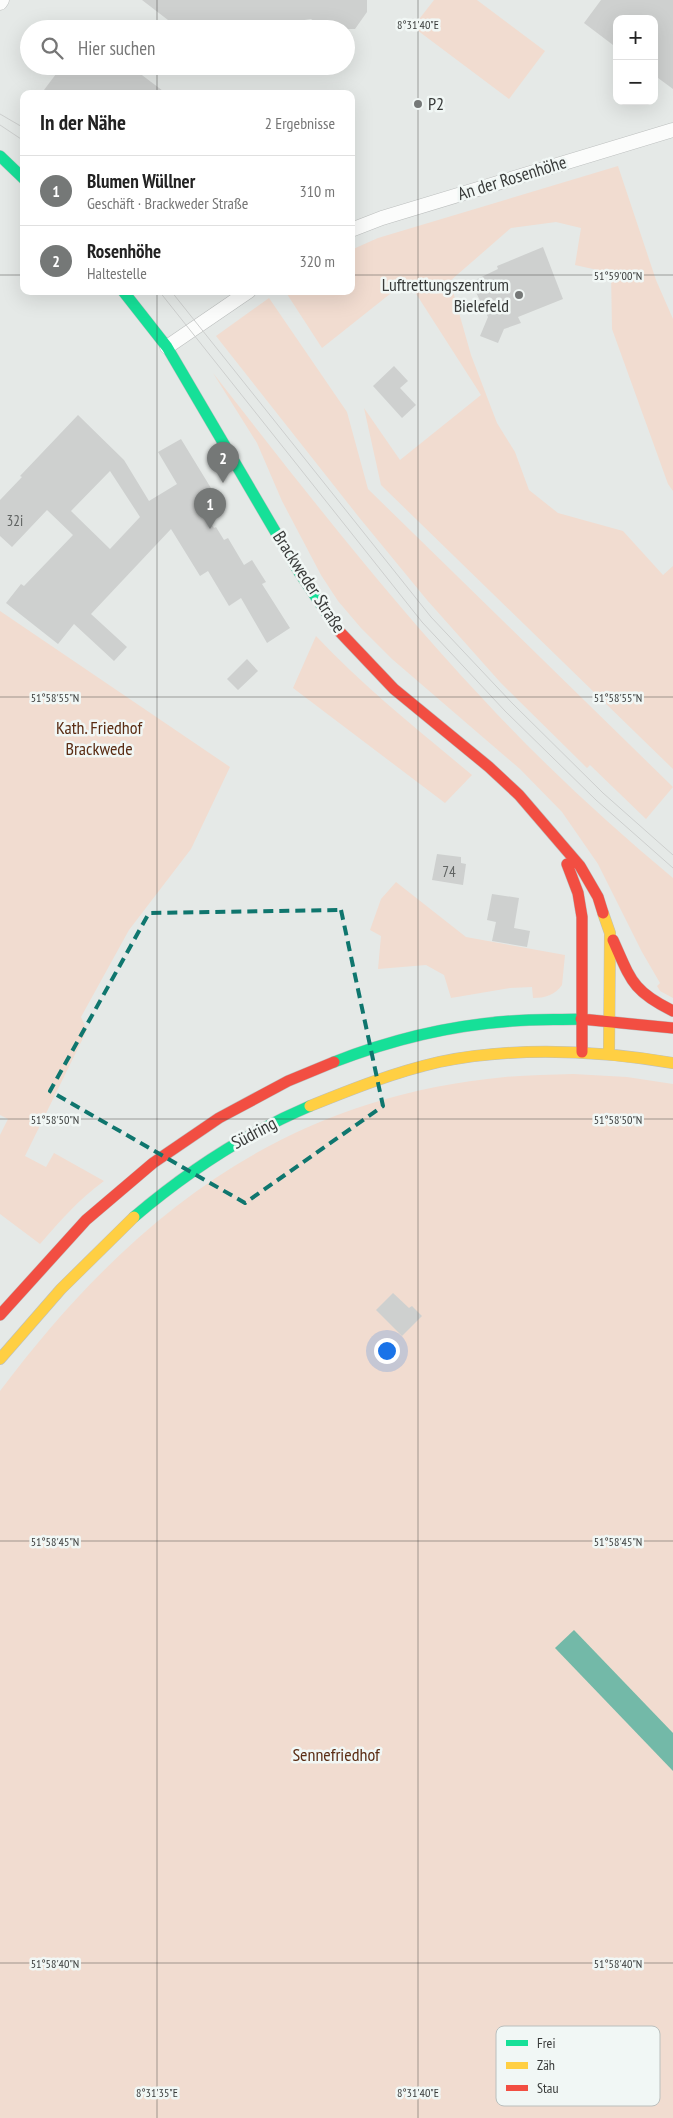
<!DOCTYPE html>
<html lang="de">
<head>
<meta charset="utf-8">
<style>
  :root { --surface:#fff; --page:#f6f6f6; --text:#222; --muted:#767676; --line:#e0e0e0; --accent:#757877 }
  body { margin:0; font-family:"PT Sans Narrow",sans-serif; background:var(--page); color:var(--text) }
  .controls { position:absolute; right:15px; top:15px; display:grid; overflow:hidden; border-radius:10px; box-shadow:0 5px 20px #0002 }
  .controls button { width:45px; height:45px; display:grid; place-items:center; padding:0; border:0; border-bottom:1px solid var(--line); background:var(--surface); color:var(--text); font:25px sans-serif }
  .you { position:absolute; left:386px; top:1350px; width:18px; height:18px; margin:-12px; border:4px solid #fff; border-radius:50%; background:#1a73e8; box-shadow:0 0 0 8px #1a73e833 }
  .badge { display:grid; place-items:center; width:32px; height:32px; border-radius:50%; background:var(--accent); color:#fff; font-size:16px; font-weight:700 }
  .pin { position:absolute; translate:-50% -41px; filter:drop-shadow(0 1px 2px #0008) }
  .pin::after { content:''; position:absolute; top:26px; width:18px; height:15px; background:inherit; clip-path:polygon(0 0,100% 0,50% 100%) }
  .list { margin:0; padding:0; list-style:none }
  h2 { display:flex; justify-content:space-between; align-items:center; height:65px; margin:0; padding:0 20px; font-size:21px }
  h2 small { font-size:16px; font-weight:400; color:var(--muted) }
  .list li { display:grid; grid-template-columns:32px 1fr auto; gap:15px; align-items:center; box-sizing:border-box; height:70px; padding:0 20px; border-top:1px solid var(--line) }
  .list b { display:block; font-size:19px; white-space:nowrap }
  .list p { margin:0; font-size:16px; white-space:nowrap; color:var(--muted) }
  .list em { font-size:16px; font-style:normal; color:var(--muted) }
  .icon { flex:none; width:28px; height:28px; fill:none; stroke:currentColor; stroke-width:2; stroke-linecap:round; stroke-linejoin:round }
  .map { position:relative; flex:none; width:673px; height:2118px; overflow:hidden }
  .search { position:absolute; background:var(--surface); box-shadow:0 5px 20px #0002; left:20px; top:20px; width:335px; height:55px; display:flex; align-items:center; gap:12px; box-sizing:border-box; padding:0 18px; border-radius:28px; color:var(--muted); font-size:19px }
  .panel { position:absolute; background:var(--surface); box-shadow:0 5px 20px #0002; left:20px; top:90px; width:335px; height:205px; border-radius:10px }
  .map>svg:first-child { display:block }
  .green { fill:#f1dcd0 }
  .water { fill:#73b9a8 }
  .building { fill:#ced0cf; fill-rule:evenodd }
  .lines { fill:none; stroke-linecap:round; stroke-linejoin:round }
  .street-casing { stroke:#bcbfbe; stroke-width:15 }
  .fast-casing { stroke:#bcbfbe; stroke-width:12 }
  .slow-casing { stroke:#bcbfbe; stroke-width:12 }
  .jam-casing { stroke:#bcbfbe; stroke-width:12 }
  .street { stroke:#fbfcfb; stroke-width:14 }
  .fast { stroke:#16e098; stroke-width:11 }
  .slow { stroke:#ffcf43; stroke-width:11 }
  .jam { stroke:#f24e42; stroke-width:11 }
  .tram { stroke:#cdcfce; stroke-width:1 }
  .marked { fill:none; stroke:#0f766e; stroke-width:4; stroke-dasharray:10 6; stroke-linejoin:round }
  .ticks { fill:none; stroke:#393b3a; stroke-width:1; stroke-opacity:0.45 }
  .poi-dot { fill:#757877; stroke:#f1f7f5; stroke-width:2 }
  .labels { text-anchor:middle; stroke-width:5; stroke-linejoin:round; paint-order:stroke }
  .number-label { font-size:15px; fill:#606362 }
  .poi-label { font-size:18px; fill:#393b3a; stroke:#f1f7f5; text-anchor:start }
  .street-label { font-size:18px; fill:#393b3a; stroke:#f1f7f5 }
  .park-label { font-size:18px; fill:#5a2c13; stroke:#f1f7f5 }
  .key { fill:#f1f7f5; stroke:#babfbd; stroke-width:1 }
  .key-label { font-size:14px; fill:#393b3a }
  .ticks-label { font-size:12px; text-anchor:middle; fill:#393b3a; stroke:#f1f7f5; stroke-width:5; stroke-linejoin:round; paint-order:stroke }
</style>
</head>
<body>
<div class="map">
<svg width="673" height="2118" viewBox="0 0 673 2118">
  <rect width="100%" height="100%" fill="#e5e9e7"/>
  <path class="green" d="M 434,0 L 477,0 L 545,51 L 509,99 L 413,27 Z
    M 618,166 L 656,280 L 673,319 L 673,491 L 668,484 L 612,329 L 611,273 L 575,265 L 581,228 L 556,222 L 511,228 L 450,281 L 471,355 L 497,423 L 515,452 L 529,490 L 558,513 L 623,531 L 663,575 L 673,566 L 673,769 L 381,485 L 364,408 L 400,460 L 481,395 L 413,289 L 400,286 L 322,348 L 285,291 L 351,291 L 351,250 L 378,238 Z
    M 269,298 L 347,412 L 368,489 L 673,787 L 646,819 L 590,765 L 587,768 L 500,682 L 427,600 L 358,516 L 216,336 Z
    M 213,373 C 300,484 386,596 483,699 C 542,763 606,822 673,878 L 673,998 L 660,991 L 657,986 L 660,983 L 642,952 L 598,864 L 562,812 L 520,769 L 392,659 L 361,628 L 338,601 L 321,575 L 282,501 L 257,443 Z
    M 0,611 L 230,767 L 191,849 L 129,930 L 81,1017 L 87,1030 L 25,1156 L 46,1167 L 54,1153 L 104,1181 C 79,1199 60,1221 40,1244 L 0,1214 L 0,1135 L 8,1119 L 0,1115 Z
    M 316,636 C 364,687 418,730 472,775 L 445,803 L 293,688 Z
    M 396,882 L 466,937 L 565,955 L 562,985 C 555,995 545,998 533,998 L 532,987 L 510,988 L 451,998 L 444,975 L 426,965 L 378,969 L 381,936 L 370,930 L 381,899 Z
    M 573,1074 L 627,1077 L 673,1084 L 673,2118 L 0,2118 L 0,1391 C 131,1217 281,1098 505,1077 C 528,1075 550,1075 573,1074 Z"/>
  <path class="water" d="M 574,1630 L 673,1733 L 673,1771 L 555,1648 Z"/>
  <path class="building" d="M 142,0 L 367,0 L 367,12 L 355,29 L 324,29 L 311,19 L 246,29 L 167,29 L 168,20 Z
    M 601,0 L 673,0 L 673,89 L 654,75 L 654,19 L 617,19 L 617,48 L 584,23 Z
    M 62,66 L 130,66 L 167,94 L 41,94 Z
    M 543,247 L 563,299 L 518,317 L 521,323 L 504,329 L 498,343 L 480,336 L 488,317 L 471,282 L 498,269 L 497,266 Z
    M 394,366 L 408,381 L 400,388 L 416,405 L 402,418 L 373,386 Z
    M 78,415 L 124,460 L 149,501 L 177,484 L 158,452 L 181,439 L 214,493 L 198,503 L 214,528 L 216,527 L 224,540 L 228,538 L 244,565 L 252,560 L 266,582 L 262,584 L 290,628 L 267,643 L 241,598 L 229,606 L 208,571 L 200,576 L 171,529 L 91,614 L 127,647 L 114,661 L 74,624 L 58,644 L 6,603 L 21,584 L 24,586 L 73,535 L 47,510 L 12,547 L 0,536 L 0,500 L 22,477 L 20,476 ZM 110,471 L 140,517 L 110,549 L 71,511 Z
    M 247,659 L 258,671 L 238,690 L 227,679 Z
    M 437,854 L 461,857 L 461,863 L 466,864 L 463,885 L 432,880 Z
    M 492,894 L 519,898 L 514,928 L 530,931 L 527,947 L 492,941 L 496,922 L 487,920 Z
    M 393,1293 L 409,1308 L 412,1306 L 422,1316 L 402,1336 L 376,1310 Z"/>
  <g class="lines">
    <g class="street-casing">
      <path id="street" d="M 0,3 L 2,0
        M 351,230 L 382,218 L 673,130
        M 167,347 L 249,291"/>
    </g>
    <g class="fast-casing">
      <path id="fast" d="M 0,156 L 24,179
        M 123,291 L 167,347 L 299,572 L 338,630
        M 334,1062 C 390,1040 452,1025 512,1021 C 535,1019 558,1020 581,1019
        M 134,1217 C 188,1171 244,1134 310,1106"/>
    </g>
    <g class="slow-casing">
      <path id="slow" d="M 603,913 L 610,933 L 609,1054
        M 310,1106 C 352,1089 395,1072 439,1062 C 517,1046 595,1050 673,1063
        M 0,1359 L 61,1289 L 134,1217"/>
    </g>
    <g class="jam-casing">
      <path id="jam" d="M 338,630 L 394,689 L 489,767 L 519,795 L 580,866 L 598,897 L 603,913
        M 567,864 L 578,893 L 582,917 L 582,1052
        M 613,940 C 631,980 632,991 673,1011
        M 581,1019 L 673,1028
        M 0,1315 L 86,1220 L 153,1163 L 219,1118 L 288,1081 L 334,1062"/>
    </g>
    <use href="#street" class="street"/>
    <use href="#fast" class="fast"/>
    <use href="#slow" class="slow"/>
    <use href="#jam" class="jam"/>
    <path class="tram" d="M 0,114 L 24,128
      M 0,125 L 24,141
      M 159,291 L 422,622 L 505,711 L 596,800 L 673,868
      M 171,291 L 431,617 L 512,703 L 603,793 L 673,855"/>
  </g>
  <path class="marked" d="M 341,910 L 383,1106 L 245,1203 L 50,1091 L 149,913 Z"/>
  <path class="ticks" d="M 157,0 L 157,29M 418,0 L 418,2118M 157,66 L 157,94M 0,275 L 24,275M 351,275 L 673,275M 157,291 L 157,2118M 0,697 L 673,697M 0,1119 L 673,1119M 0,1541 L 673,1541M 0,1963 L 673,1963"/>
  <g class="poi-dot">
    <circle cx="418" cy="104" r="5"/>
    <circle cx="519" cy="295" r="5"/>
  </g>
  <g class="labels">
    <g class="number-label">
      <text x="15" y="526">32i</text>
      <text x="449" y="877">74</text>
    </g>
    <g class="poi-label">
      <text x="428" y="110">P2</text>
      <text x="509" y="291" text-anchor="end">Luftrettungszentrum<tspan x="509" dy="21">Bielefeld</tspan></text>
    </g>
    <g class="street-label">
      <text transform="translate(512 178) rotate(-17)" y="6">An der Rosenhöhe</text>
      <text transform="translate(309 582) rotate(57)" y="6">Brackweder Straße</text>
      <text transform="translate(254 1133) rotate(-28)" y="6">Südring</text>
    </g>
    <g class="park-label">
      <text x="99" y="734">Kath. Friedhof<tspan x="99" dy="21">Brackwede</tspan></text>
      <text x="336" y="1761">Sennefriedhof</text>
    </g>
  </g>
  <rect x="496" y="2026" width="164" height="80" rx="8" class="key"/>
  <rect x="506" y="2040" width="22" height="6" fill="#16e098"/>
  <rect x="506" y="2062" width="22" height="7" fill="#ffcf43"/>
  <rect x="506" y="2085" width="22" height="6" fill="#f24e42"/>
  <g class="key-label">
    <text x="537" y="2048">Frei</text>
    <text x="537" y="2070">Zäh</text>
    <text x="537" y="2093">Stau</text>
  </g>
  <g class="ticks-label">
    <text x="418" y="29">8°31'40"E</text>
    <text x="618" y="280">51°59'00"N</text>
    <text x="55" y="702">51°58'55"N</text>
    <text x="618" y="702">51°58'55"N</text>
    <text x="55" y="1124">51°58'50"N</text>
    <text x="618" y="1124">51°58'50"N</text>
    <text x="55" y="1546">51°58'45"N</text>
    <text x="618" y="1546">51°58'45"N</text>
    <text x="55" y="1968">51°58'40"N</text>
    <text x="618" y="1968">51°58'40"N</text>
    <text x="157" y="2097">8°31'35"E</text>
    <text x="418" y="2097">8°31'40"E</text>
  </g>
</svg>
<div class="controls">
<button>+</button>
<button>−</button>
</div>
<div class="you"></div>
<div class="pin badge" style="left:210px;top:529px">1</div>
<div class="pin badge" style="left:223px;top:483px">2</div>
<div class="search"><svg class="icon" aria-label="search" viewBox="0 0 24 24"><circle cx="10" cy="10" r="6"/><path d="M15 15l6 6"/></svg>Hier suchen</div>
<section class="panel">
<h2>In der Nähe<small>2 Ergebnisse</small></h2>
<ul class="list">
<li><span class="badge">1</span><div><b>Blumen Wüllner</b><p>Geschäft · Brackweder Straße</p></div><em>310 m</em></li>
<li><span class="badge">2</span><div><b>Rosenhöhe</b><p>Haltestelle</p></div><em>320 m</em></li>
</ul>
</section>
</div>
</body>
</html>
